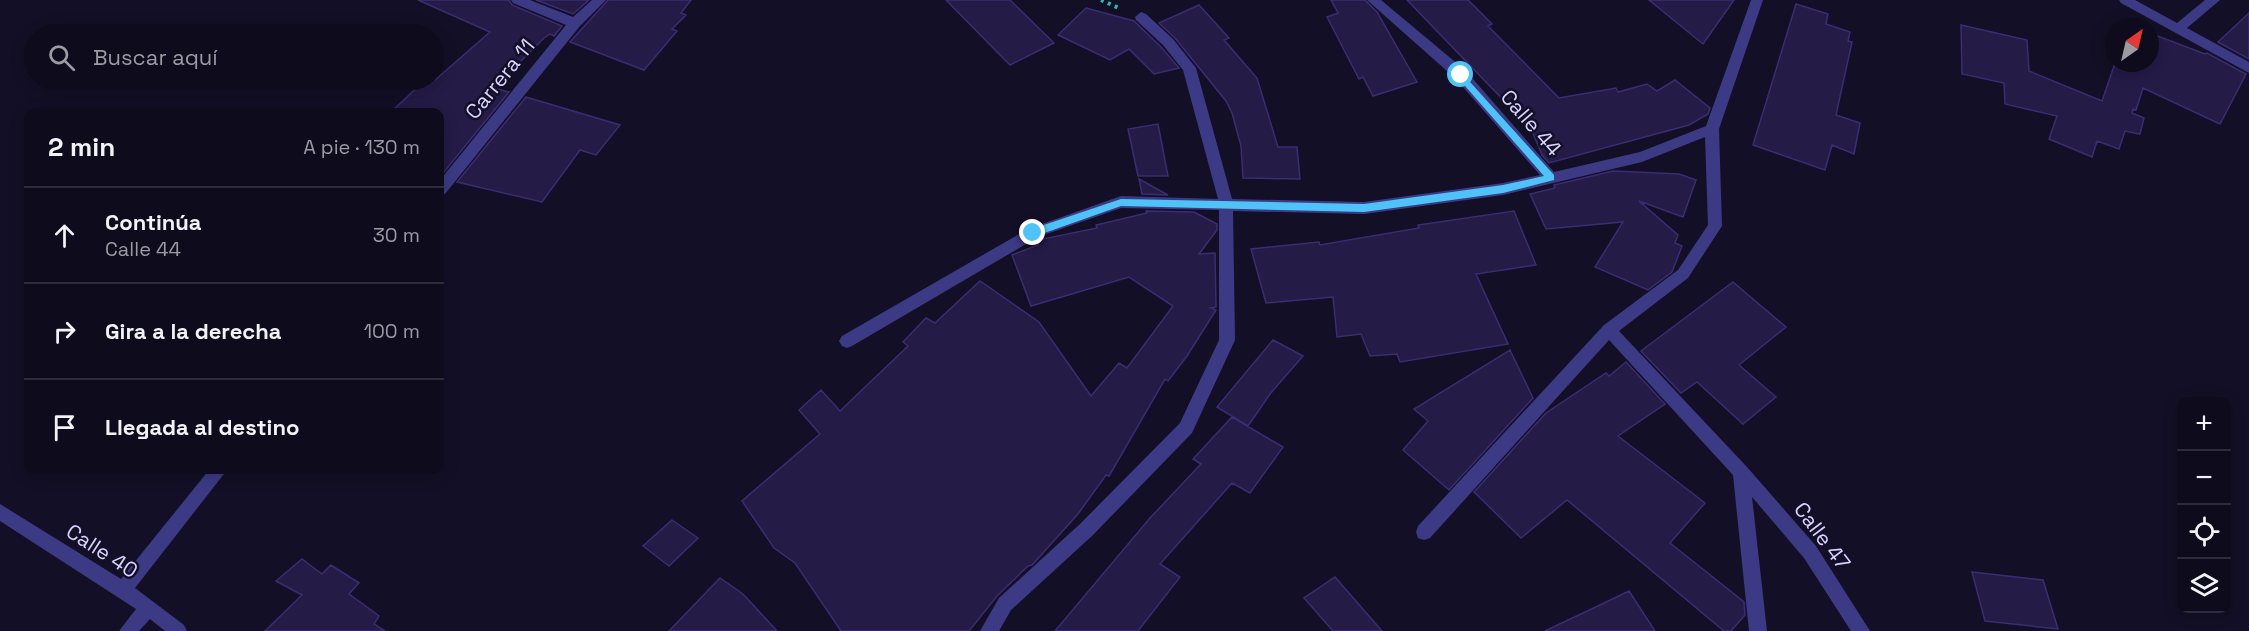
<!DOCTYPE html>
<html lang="es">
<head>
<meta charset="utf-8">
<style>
  :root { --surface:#0e0b1c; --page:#171425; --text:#f1f3f6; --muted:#9b9ba3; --line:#2e2b3b }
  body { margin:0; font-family:"Space Grotesk",sans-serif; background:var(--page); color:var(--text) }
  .controls { position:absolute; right:18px; bottom:18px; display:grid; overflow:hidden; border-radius:12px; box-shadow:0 3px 15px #0003 }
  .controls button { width:54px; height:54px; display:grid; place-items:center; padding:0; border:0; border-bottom:2px solid var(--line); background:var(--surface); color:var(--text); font:30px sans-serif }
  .compass { position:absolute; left:2105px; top:18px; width:54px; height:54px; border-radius:50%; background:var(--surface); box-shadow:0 3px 15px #0003; rotate:34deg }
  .stop { position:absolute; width:18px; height:18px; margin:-14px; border:4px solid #4fc3f7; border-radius:50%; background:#fff }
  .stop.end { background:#4fc3f7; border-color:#fff; box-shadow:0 2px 6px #0008 }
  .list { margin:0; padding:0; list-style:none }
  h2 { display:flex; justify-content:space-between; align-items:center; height:78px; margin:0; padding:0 24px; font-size:26px }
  h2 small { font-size:20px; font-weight:400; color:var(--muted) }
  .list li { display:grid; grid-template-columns:39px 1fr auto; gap:18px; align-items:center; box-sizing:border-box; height:96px; padding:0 24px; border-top:2px solid var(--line) }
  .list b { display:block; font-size:22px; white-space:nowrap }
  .list p { margin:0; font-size:20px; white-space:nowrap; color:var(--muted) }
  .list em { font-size:20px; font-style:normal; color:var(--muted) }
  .icon { flex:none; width:33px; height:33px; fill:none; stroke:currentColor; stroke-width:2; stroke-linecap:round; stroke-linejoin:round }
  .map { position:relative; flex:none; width:2249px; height:631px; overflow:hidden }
  .search { position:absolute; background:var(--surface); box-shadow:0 3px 15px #0003; left:24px; top:24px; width:420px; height:66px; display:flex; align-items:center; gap:15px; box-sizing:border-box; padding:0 21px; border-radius:33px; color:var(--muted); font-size:22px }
  .panel { position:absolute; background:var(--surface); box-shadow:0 3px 15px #0003; left:24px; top:108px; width:420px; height:366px; border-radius:12px }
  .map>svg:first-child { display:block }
  .building { fill:#241b47; stroke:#3b2d73; stroke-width:1.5 }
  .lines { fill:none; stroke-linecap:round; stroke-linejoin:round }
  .path { stroke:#2fb8b0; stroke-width:4; stroke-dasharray:3 4.5; stroke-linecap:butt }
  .minor { fill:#3d3a85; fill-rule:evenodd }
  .route { fill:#4fc3f7 }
  .labels { text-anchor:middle; stroke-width:5; stroke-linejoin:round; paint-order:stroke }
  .street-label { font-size:21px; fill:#d9d4ff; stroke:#130f26 }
</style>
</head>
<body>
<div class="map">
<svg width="2249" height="631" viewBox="0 0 2249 631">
  <rect width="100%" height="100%" fill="#130f26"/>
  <path class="building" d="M 418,0 L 509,0 L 512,5 L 562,26 L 554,36 L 550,34 L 544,38 L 494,88 L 509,92 L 440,177 L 440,112 L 391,112 L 425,80 L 435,80 L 490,32 Z
    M 536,0 L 589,0 L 573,14 Z
    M 608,0 L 691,0 L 681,13 L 686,15 L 672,29 L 677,31 L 644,70 L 570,42 Z
    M 946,0 L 1010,0 L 1054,43 L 1010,65 Z
    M 1331,0 L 1365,0 L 1377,12 L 1417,82 L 1373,96 L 1363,77 L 1359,79 L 1327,17 L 1338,13 Z
    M 1407,0 L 1468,0 L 1492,24 L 1488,26 L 1559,98 L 1616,88 L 1618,92 L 1647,84 L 1657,91 L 1675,80 L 1710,108 L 1708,114 L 1689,125 L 1549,163 L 1542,155 L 1526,116 L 1514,111 Z
    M 1649,0 L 1734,0 L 1703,44 Z
    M 1796,4 L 1828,14 L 1826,24 L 1850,32 L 1848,41 L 1852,42 L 1836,115 L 1860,123 L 1854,154 L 1832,145 L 1825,170 L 1753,145 Z
    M 1199,5 L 1229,38 L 1224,40 L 1257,78 L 1278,147 L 1297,147 L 1300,179 L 1243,178 L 1241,146 L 1232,113 L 1226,101 L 1175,38 L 1159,23 Z
    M 1086,8 L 1134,21 L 1161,47 L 1179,68 L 1154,74 L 1129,49 L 1110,60 L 1058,35 Z
    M 2249,13 L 2249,59 L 2218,42 Z
    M 1961,25 L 2027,40 L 2029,71 L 2102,101 L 2115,63 L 2150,63 L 2150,33 L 2205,54 L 2207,53 L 2246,74 L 2220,124 L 2143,88 L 2136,110 L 2133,109 L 2132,113 L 2144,118 L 2140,134 L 2125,131 L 2119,149 L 2097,141 L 2092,157 L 2049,139 L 2057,116 L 2005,104 L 2004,83 L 1962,74 Z
    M 526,97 L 620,125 L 596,155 L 580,150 L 542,202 L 457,182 Z
    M 1158,124 L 1168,176 L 1138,176 L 1128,129 Z
    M 1613,171 L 1679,174 L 1696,180 L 1683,217 L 1639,201 L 1678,235 L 1675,243 L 1682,246 L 1672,272 L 1648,290 L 1595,267 L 1623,222 L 1546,229 L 1530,194 L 1555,188 L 1554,185 Z
    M 1139,179 L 1168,195 L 1142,194 Z
    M 1146,211 L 1194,212 L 1217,224 L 1217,230 L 1199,254 L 1215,253 L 1216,307 L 1211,308 L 1216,310 L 1187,356 L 1168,381 L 1165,379 L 1109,476 L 1106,475 L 1078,514 L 1032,565 L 1028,566 L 997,596 L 969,631 L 841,631 L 795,563 L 774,548 L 742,501 L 820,434 L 799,410 L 821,390 L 840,411 L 908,346 L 903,342 L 926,318 L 935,323 L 980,281 L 1039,322 L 1091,396 L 1119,363 L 1127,368 L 1173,306 L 1129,277 L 1031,306 L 1012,255 L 1038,245 L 1038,240 L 1097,228 L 1096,225 L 1147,213 Z
    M 1514,211 L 1536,265 L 1476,274 L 1508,344 L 1400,362 L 1397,354 L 1370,356 L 1361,334 L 1337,337 L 1333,297 L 1266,303 L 1251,249 L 1319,242 L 1320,245 L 1419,228 L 1418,225 Z
    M 1733,282 L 1786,327 L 1739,365 L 1776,397 L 1743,424 L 1697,382 L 1681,393 L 1641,351 Z
    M 1273,340 L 1303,356 L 1270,394 L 1248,426 L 1217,407 Z
    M 1510,350 L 1533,398 L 1449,490 L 1403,450 L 1428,421 L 1414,409 Z
    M 1626,362 L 1665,404 L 1618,436 L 1705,503 L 1670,543 L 1744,602 L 1745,615 L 1731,631 L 1724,631 L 1567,500 L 1521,538 L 1474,492 L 1546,413 L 1606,373 L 1609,376 Z
    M 1232,417 L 1283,447 L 1250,493 L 1232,483 L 1160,564 L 1180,577 L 1138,631 L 1055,631 L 1150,518 L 1201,464 L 1193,459 Z
    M 672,520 L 698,538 L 669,566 L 643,546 Z
    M 302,559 L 322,574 L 331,565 L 359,583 L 349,594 L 379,616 L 374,624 L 385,631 L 265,631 L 302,595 L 276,581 Z
    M 1972,572 L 2043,580 L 2058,629 L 1985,621 Z
    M 1335,577 L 1382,631 L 1333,631 L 1304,598 Z
    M 720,578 L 743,594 L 777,631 L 669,631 Z
    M 1629,591 L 1655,631 L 1545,631 L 1602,604 Z"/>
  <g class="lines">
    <path class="path" d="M 1101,0 L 1119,8"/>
    <path class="minor" d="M 511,0 L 530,0 L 573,17 L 592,0 L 606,0 L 580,26 L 445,194 L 440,195 L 440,180 L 566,25 L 513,3 Z
      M 1367,0 L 1381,0 L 1466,71 L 1554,172 L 1640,152 L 1706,126 L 1751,0 L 1763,0 L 1719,129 L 1722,226 L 1688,278 L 1619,331 L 1747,467 L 1816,546 L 1870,631 L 1851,631 L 1804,558 L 1752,497 L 1767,631 L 1749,631 L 1733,475 L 1609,340 L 1430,538 L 1424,540 L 1418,538 L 1416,532 L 1418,526 L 1604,325 L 1678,270 L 1708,225 L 1705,137 L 1642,162 L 1503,195 L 1364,214 L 1233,211 L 1235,340 L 1192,433 L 1093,535 L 1011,610 L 999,631 L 980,631 L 999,598 L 1081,523 L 1180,423 L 1219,340 L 1219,210 L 1121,208 L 1038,237 L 852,346 L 847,348 L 842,346 L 839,341 L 842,336 L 1028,229 L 1121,196 L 1218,199 L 1183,70 L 1163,45 L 1136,20 L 1135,17 L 1141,12 L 1146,14 L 1173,39 L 1196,68 L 1232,199 L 1364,202 L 1503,183 L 1540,175 L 1456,79 Z
      M 2119,0 L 2135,0 L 2177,23 L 2205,0 L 2220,0 L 2187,28 L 2249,62 L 2249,73 L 2121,3 Z
      M 209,470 L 227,470 L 135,588 L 184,625 L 187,631 L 165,631 L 150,619 L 139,631 L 119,631 L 136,609 L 0,521 L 0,504 L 121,579 Z"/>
  </g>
  <path class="route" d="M 1461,72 L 1554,175 L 1554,180 L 1503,193 L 1364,212 L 1121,206 L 1033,237 L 1028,233 L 1029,230 L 1121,199 L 1364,204 L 1503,185 L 1544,176 L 1458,78 L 1457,75 Z"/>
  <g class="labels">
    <g class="street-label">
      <text transform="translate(500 79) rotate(-51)" y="7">Carrera 11</text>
      <text transform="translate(1531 123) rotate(49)" y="7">Calle 44</text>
      <text transform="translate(1822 536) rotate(53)" y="7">Calle 47</text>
      <text transform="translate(102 551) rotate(33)" y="7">Calle 40</text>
    </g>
  </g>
</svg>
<div class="controls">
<button>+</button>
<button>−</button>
<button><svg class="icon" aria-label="locate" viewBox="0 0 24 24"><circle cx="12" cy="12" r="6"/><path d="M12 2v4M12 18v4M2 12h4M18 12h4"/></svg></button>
<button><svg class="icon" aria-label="layers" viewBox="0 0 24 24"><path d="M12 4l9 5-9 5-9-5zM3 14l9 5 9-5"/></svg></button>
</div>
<svg class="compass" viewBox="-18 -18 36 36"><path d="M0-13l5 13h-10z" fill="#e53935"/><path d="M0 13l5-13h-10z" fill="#9b9ba3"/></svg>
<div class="stop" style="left:1461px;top:75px"></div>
<div class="stop end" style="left:1033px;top:233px"></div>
<div class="search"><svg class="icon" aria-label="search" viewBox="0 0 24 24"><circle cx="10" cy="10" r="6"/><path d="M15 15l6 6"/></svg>Buscar aquí</div>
<section class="panel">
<h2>2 min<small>A pie · 130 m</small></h2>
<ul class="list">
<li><svg class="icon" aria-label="ahead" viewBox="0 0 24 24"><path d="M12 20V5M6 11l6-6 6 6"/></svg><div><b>Continúa</b><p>Calle 44</p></div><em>30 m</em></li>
<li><svg class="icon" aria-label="right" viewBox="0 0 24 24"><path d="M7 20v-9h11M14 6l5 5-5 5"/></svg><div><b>Gira a la derecha</b></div><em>100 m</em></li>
<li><svg class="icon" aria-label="arrive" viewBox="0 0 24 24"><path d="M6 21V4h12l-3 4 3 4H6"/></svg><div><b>Llegada al destino</b></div></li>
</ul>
</section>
</div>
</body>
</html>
